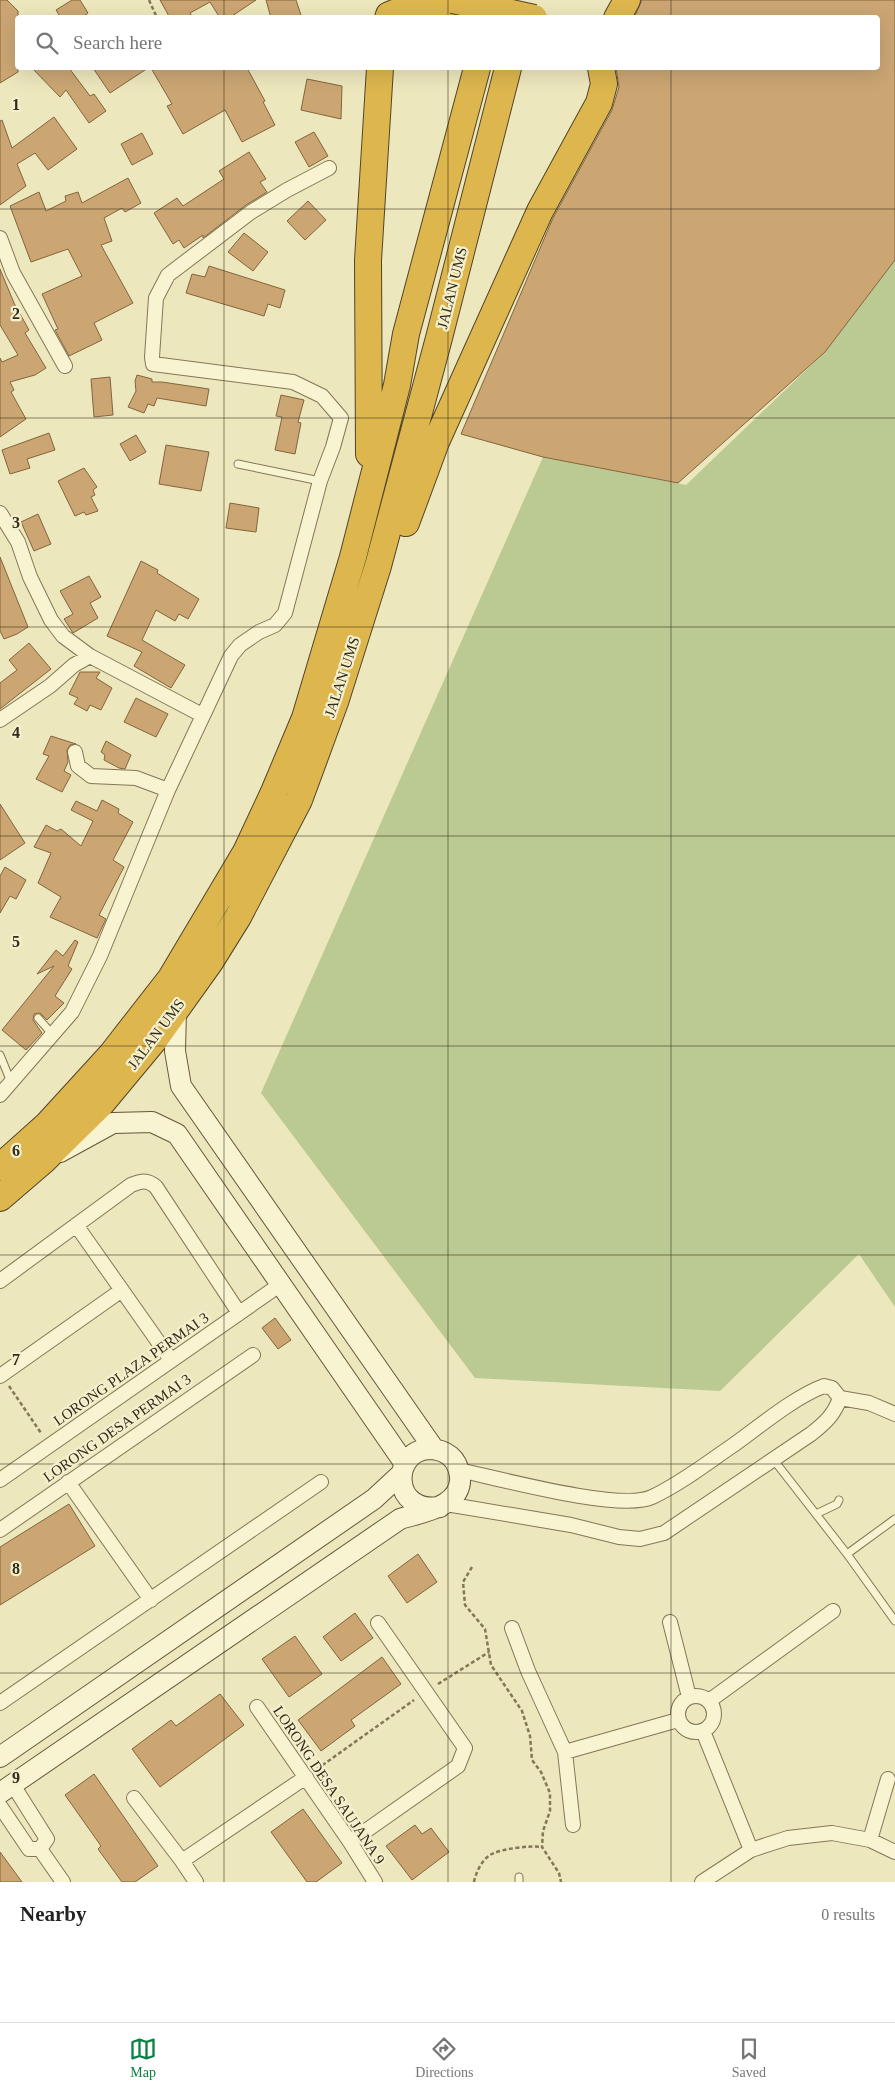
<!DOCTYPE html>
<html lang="en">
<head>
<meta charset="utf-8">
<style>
  :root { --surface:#fff; --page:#f2f2f2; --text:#222; --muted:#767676; --line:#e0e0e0; --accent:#0b8043 }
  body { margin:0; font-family:Georgia,serif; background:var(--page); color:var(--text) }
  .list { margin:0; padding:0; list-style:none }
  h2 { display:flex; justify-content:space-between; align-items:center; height:65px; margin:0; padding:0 20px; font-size:21px }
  h2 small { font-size:16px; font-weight:400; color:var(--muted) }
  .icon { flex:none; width:28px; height:28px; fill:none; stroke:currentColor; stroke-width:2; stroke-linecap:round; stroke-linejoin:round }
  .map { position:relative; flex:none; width:895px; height:1882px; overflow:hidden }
  .search { position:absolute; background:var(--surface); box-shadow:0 5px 20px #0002; left:15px; right:15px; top:15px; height:55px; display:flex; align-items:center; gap:12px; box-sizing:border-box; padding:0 18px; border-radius:5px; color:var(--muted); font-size:19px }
  .sheet { height:140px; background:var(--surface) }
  nav { display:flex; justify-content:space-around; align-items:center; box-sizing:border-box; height:70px; border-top:1px solid var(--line); background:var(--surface); font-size:14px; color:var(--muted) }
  nav a { display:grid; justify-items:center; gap:2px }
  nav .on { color:var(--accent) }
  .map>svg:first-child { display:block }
  .green { fill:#baca92 }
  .building { fill:#cba673; stroke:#83643d }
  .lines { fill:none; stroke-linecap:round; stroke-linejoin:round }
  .lane-casing { stroke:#847757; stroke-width:9 }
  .street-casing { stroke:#847757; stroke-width:16 }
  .secondary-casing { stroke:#66573a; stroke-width:22 }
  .highway-casing { stroke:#52442b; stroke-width:28 }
  .path { stroke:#847757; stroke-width:2.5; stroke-dasharray:4 2.5; stroke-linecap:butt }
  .lane { stroke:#f8f3d0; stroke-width:7 }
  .street { stroke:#f8f3d0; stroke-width:14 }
  .secondary { stroke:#f8f3d0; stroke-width:20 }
  .highway { stroke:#ddb64d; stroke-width:26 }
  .highway-bridge-casing { stroke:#52442b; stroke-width:28; stroke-linecap:butt }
  .highway-bridge { stroke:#ddb64d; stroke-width:26 }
  .grid { fill:none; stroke:#342b1b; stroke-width:1; stroke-opacity:0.55 }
  .labels { text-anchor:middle; stroke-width:4.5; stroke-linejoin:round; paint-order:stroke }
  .street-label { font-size:15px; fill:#342b1b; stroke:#f4f0cd }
  .grid-label { font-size:16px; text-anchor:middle; font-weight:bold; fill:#342b1b; stroke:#f4f0cd; stroke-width:4.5; stroke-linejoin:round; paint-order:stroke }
</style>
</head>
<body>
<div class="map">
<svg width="895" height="1882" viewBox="0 0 895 1882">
  <rect width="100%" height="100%" fill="#ede7bd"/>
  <path class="green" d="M 895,260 L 895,1307 L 859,1254 L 720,1391 L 475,1378 L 261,1093 L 543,457 L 686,485 L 825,352 Z"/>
  <path class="building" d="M 0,0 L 7,0 L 18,11 L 18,72 L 0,83 Z
    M 72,0 L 80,0 L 88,13 L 82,18 L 61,18 L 56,10 Z
    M 160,0 L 256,0 L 229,18 L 220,18 L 210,2 L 190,13 L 193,18 L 170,18 Z
    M 266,0 L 296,0 L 301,15 L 293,18 L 271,18 Z
    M 642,0 L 895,0 L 895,260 L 825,352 L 678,483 L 543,457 L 461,434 L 553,218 L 612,110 L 619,87 L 616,68 L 878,68 L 878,18 L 634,18 Z
    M 32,68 L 69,68 L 90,96 L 94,94 L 106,111 L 89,123 L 66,90 L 60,97 Z
    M 93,68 L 148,68 L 110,93 Z
    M 151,68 L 247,68 L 265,101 L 263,102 L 275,125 L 242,142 L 225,110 L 183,134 L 167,106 L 172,104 Z
    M 307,79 L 342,86 L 341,119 L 301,110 Z
    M 54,117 L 77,149 L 48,170 L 35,153 L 17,164 L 26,186 L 0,205 L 0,121 L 2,120 L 12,148 Z
    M 314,132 L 328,156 L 309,167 L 295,142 Z
    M 142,133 L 153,154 L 132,165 L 121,144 Z
    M 249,152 L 266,179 L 260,182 L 267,192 L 246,205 L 203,238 L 203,235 L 184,248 L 179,240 L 173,244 L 154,213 L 177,198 L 183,206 L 224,179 L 219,171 Z
    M 128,178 L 141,203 L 125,212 L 122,208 L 104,218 L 112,241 L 101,245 L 133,303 L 94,323 L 102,340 L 69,356 L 55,330 L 58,329 L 42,294 L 82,276 L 68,249 L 31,262 L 10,206 L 39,192 L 46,211 L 66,201 L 65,196 L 78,192 L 82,203 Z
    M 308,201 L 326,220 L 305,240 L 287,221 Z
    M 244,233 L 268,252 L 253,271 L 228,252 Z
    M 209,266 L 285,290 L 280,308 L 268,304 L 264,316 L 186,293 L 192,274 L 205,277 Z
    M 0,269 L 14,303 L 29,330 L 25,333 L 46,368 L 35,375 L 10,382 L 14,390 L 11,392 L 26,419 L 0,437 L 0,358 L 2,362 L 18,355 L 0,325 Z
    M 137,375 L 152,379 L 152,382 L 162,382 L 209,389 L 206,406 L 157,398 L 154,406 L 148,404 L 144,413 L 128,407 L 136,391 L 135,381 Z
    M 110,377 L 113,415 L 94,417 L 91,379 Z
    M 281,395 L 304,400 L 298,422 L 301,423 L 295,454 L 275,450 L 282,417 L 276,416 Z
    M 49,433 L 55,450 L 27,459 L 30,468 L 10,474 L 2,450 Z
    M 136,435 L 146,452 L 130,461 L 120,444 Z
    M 166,445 L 209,452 L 201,491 L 159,484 Z
    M 84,468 L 97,487 L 93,490 L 95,495 L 91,497 L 98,511 L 86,515 L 84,512 L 75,516 L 58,481 Z
    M 230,503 L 259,508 L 256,532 L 226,528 Z
    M 38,514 L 51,544 L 34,551 L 21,522 Z
    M 0,557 L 28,627 L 17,634 L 4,639 L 0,631 Z
    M 141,561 L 158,570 L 157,573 L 199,599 L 188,619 L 179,614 L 175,621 L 156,610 L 142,640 L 185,665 L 171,688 L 134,666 L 142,652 L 107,636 Z
    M 89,576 L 101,597 L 90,603 L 98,618 L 73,633 L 64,619 L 73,614 L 60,591 Z
    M 29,643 L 51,669 L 0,709 L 0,683 L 17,670 L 9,660 Z
    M 80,672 L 100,672 L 96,678 L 112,688 L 101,710 L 90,705 L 87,711 L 74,704 L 78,698 L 69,694 Z
    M 136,698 L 168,714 L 156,737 L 124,722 Z
    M 51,736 L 76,744 L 70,745 L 67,750 L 68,762 L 64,771 L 71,775 L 62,792 L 36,779 L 49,756 L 43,754 Z
    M 106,741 L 131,755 L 125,769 L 119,768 L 104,760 L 105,755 L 101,752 Z
    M 102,800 L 119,809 L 118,813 L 133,822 L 113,860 L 124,867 L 99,915 L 106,919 L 97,938 L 50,917 L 61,897 L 38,883 L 51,853 L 34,847 L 46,825 L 57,831 L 61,829 L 81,846 L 93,821 L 71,810 L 76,801 L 97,811 Z
    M 0,804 L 25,843 L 0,860 Z
    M 5,867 L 26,880 L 16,899 L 10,896 L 0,913 L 0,876 Z
    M 75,940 L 78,942 L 68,966 L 72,969 L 55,996 L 64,1003 L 47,1020 L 40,1013 L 34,1014 L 33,1020 L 42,1033 L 26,1050 L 2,1030 L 54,966 L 37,974 L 56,950 L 63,956 Z
    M 275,1318 L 291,1340 L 278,1349 L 262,1328 Z
    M 69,1504 L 95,1546 L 0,1605 L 0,1547 Z
    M 418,1554 L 437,1582 L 407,1603 L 388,1576 Z
    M 355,1613 L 373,1638 L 341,1661 L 323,1637 Z
    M 295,1636 L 322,1674 L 289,1697 L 262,1659 Z
    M 382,1657 L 401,1684 L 351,1720 L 355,1726 L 321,1751 L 298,1720 Z
    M 220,1694 L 244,1725 L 160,1787 L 132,1749 L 171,1720 L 176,1726 Z
    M 94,1774 L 158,1866 L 135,1882 L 122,1882 L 98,1849 L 101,1846 L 65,1795 Z
    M 303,1809 L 342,1863 L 316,1882 L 307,1882 L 271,1832 Z
    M 415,1825 L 422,1834 L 431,1828 L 449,1852 L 412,1880 L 386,1846 Z
    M 0,1852 L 22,1882 L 0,1882 Z"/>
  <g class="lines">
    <g class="lane-casing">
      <path id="lane" d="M 238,464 L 320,481
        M 38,1018 L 53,1035
        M 0,1055 L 11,1082
        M 773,1459 L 847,1554 L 895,1621
        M 816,1514 L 837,1504 L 839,1500
        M 847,1554 L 895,1519
        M 519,1882 L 519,1877"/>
    </g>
    <g class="street-casing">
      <path id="street" d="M 0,238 L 13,273 L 65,366
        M 0,513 L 18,542 L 30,577 L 51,620 L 63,636 L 90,656 L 202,715
        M 0,720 L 50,686 L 74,665 L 90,656
        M 75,752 L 78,766 L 91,776 L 136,778 L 168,790
        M 0,1095 L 72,1012 L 100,956 L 168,790 L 231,656 L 240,645 L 259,632 L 275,625 L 285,613 L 320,481 L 333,447 L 341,418 L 322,396 L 293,382 L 153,364 L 152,357 L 156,298 L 168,275 L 251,212 L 287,190 L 329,168
        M 76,1225 L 171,1360
        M 0,1281 L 131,1185 C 141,1181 147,1179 156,1187 L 239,1313
        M 0,1376 L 122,1290
        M 459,1470 C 497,1478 621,1512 652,1497 C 680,1484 707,1463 732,1446 C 759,1427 794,1397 824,1386 L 832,1388 L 840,1398 L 869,1403 L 895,1414
        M 0,1480 L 281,1284
        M 68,1482 L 151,1600
        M 446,1504 L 571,1525 L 619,1537 L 640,1539 L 664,1533 L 811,1434 C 825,1423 834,1415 840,1398
        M 0,1530 L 253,1355
        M 670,1622 L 689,1697
        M 512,1628 L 528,1671 L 565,1752 L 678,1720
        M678 1714a18 18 0 1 1 36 0a18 18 0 1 1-36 0Z
        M 709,1701 L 833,1611
        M 0,1703 L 321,1482
        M 257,1707 L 350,1842 L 375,1882
        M 703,1731 L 751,1850
        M 565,1752 L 573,1825
        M 13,1785 L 47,1839 L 40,1849
        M 134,1798 L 182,1861 L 306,1777
        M 0,1806 L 29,1849 L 40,1849
        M 870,1840 L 888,1779
        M 350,1842 L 458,1766 L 465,1748 L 378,1623
        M 40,1849 L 63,1882
        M 182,1861 L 196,1882
        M 702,1882 L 751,1850 L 788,1838 L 832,1833 L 870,1840 L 895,1852"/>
    </g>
    <g class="secondary-casing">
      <path id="secondary" d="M 176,1010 L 175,1051 L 181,1086 L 434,1449
        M 60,1152 L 113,1123 L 152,1122 L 177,1134 L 405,1464
        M 0,1757 L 374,1499 L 401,1474
        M 0,1793 L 400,1519 C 422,1512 463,1507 460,1476 C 459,1469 456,1461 450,1456 C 444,1451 436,1449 428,1449 C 391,1452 391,1514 440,1507"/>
    </g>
    <g class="highway-casing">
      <path id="highway" d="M 388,18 L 389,15 L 407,8 L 430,8 L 481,16
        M 617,18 L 627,0
        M 369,454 L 368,260 L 380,68
        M 406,523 L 436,442 L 540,211 L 599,103 L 604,84 L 601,68
        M 0,1167 L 47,1125 L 111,1055 L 171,978 L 246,852 L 274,792 L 305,718 L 353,557 L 397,385 L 406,334 L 477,68
        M 0,1198 L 43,1161 L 101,1104 L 155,1039 L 210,962 L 238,917 L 299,800 L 335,702 L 378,566 L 439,338 L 508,68"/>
    </g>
    <path class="path" d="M 149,0 L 157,18
      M 9,1386 L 41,1433
      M 472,1567 L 463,1582 L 465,1605 L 485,1629 L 491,1665 L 522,1711 L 530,1736 L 532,1760 L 541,1772 L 550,1793 L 550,1811 L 543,1831 L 542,1847 L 559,1873 L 561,1882
      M 438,1684 L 489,1652
      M 317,1769 L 414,1700
      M 474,1882 C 476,1872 482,1860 490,1855 C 499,1849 531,1845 542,1847"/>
    <use href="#lane" class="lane"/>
    <use href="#street" class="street"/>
    <use href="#secondary" class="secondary"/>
    <use href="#highway" class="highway"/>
    <g class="highway-bridge-casing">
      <path id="highway-bridge" d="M 453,0 L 534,18"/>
    </g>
    <use href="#highway-bridge" class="highway-bridge"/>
  </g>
  <path class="grid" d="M 224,0 L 224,18M 448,0 L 448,18M 671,0 L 671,18M 224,68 L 224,1882M 448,68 L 448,1882M 671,68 L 671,1882M 0,209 L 895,209M 0,418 L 895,418M 0,627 L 895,627M 0,836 L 895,836M 0,1046 L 895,1046M 0,1255 L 895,1255M 0,1464 L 895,1464M 0,1673 L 895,1673"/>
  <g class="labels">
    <g class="street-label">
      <text transform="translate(452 288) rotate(-76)" y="5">JALAN UMS</text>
      <text transform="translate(342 677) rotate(-72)" y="5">JALAN UMS</text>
      <text transform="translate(156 1034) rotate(-53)" y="5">JALAN UMS</text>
      <text transform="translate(131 1369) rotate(-35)" y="5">LORONG PLAZA PERMAI 3</text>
      <text transform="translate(117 1428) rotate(-35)" y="5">LORONG DESA PERMAI 3</text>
      <text transform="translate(329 1785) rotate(56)" y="5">LORONG DESA SAUJANA 9</text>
    </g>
  </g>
  <g class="grid-label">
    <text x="16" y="110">1</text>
    <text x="16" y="319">2</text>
    <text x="16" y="528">3</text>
    <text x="16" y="738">4</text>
    <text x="16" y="947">5</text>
    <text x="16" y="1156">6</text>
    <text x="16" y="1365">7</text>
    <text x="16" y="1574">8</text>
    <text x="16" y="1783">9</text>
  </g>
</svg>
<div class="search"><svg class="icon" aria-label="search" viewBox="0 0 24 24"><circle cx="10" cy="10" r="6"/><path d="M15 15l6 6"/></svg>Search here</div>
</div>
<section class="sheet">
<h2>Nearby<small>0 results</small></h2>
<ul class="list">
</ul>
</section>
<nav>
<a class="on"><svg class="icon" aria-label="map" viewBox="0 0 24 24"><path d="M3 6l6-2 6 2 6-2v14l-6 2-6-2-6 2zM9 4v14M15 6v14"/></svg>Map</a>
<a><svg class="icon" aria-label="directions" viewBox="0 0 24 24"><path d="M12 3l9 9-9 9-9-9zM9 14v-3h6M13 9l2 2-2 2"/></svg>Directions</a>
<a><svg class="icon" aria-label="saved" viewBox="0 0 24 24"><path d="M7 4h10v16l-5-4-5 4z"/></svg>Saved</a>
</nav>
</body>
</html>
